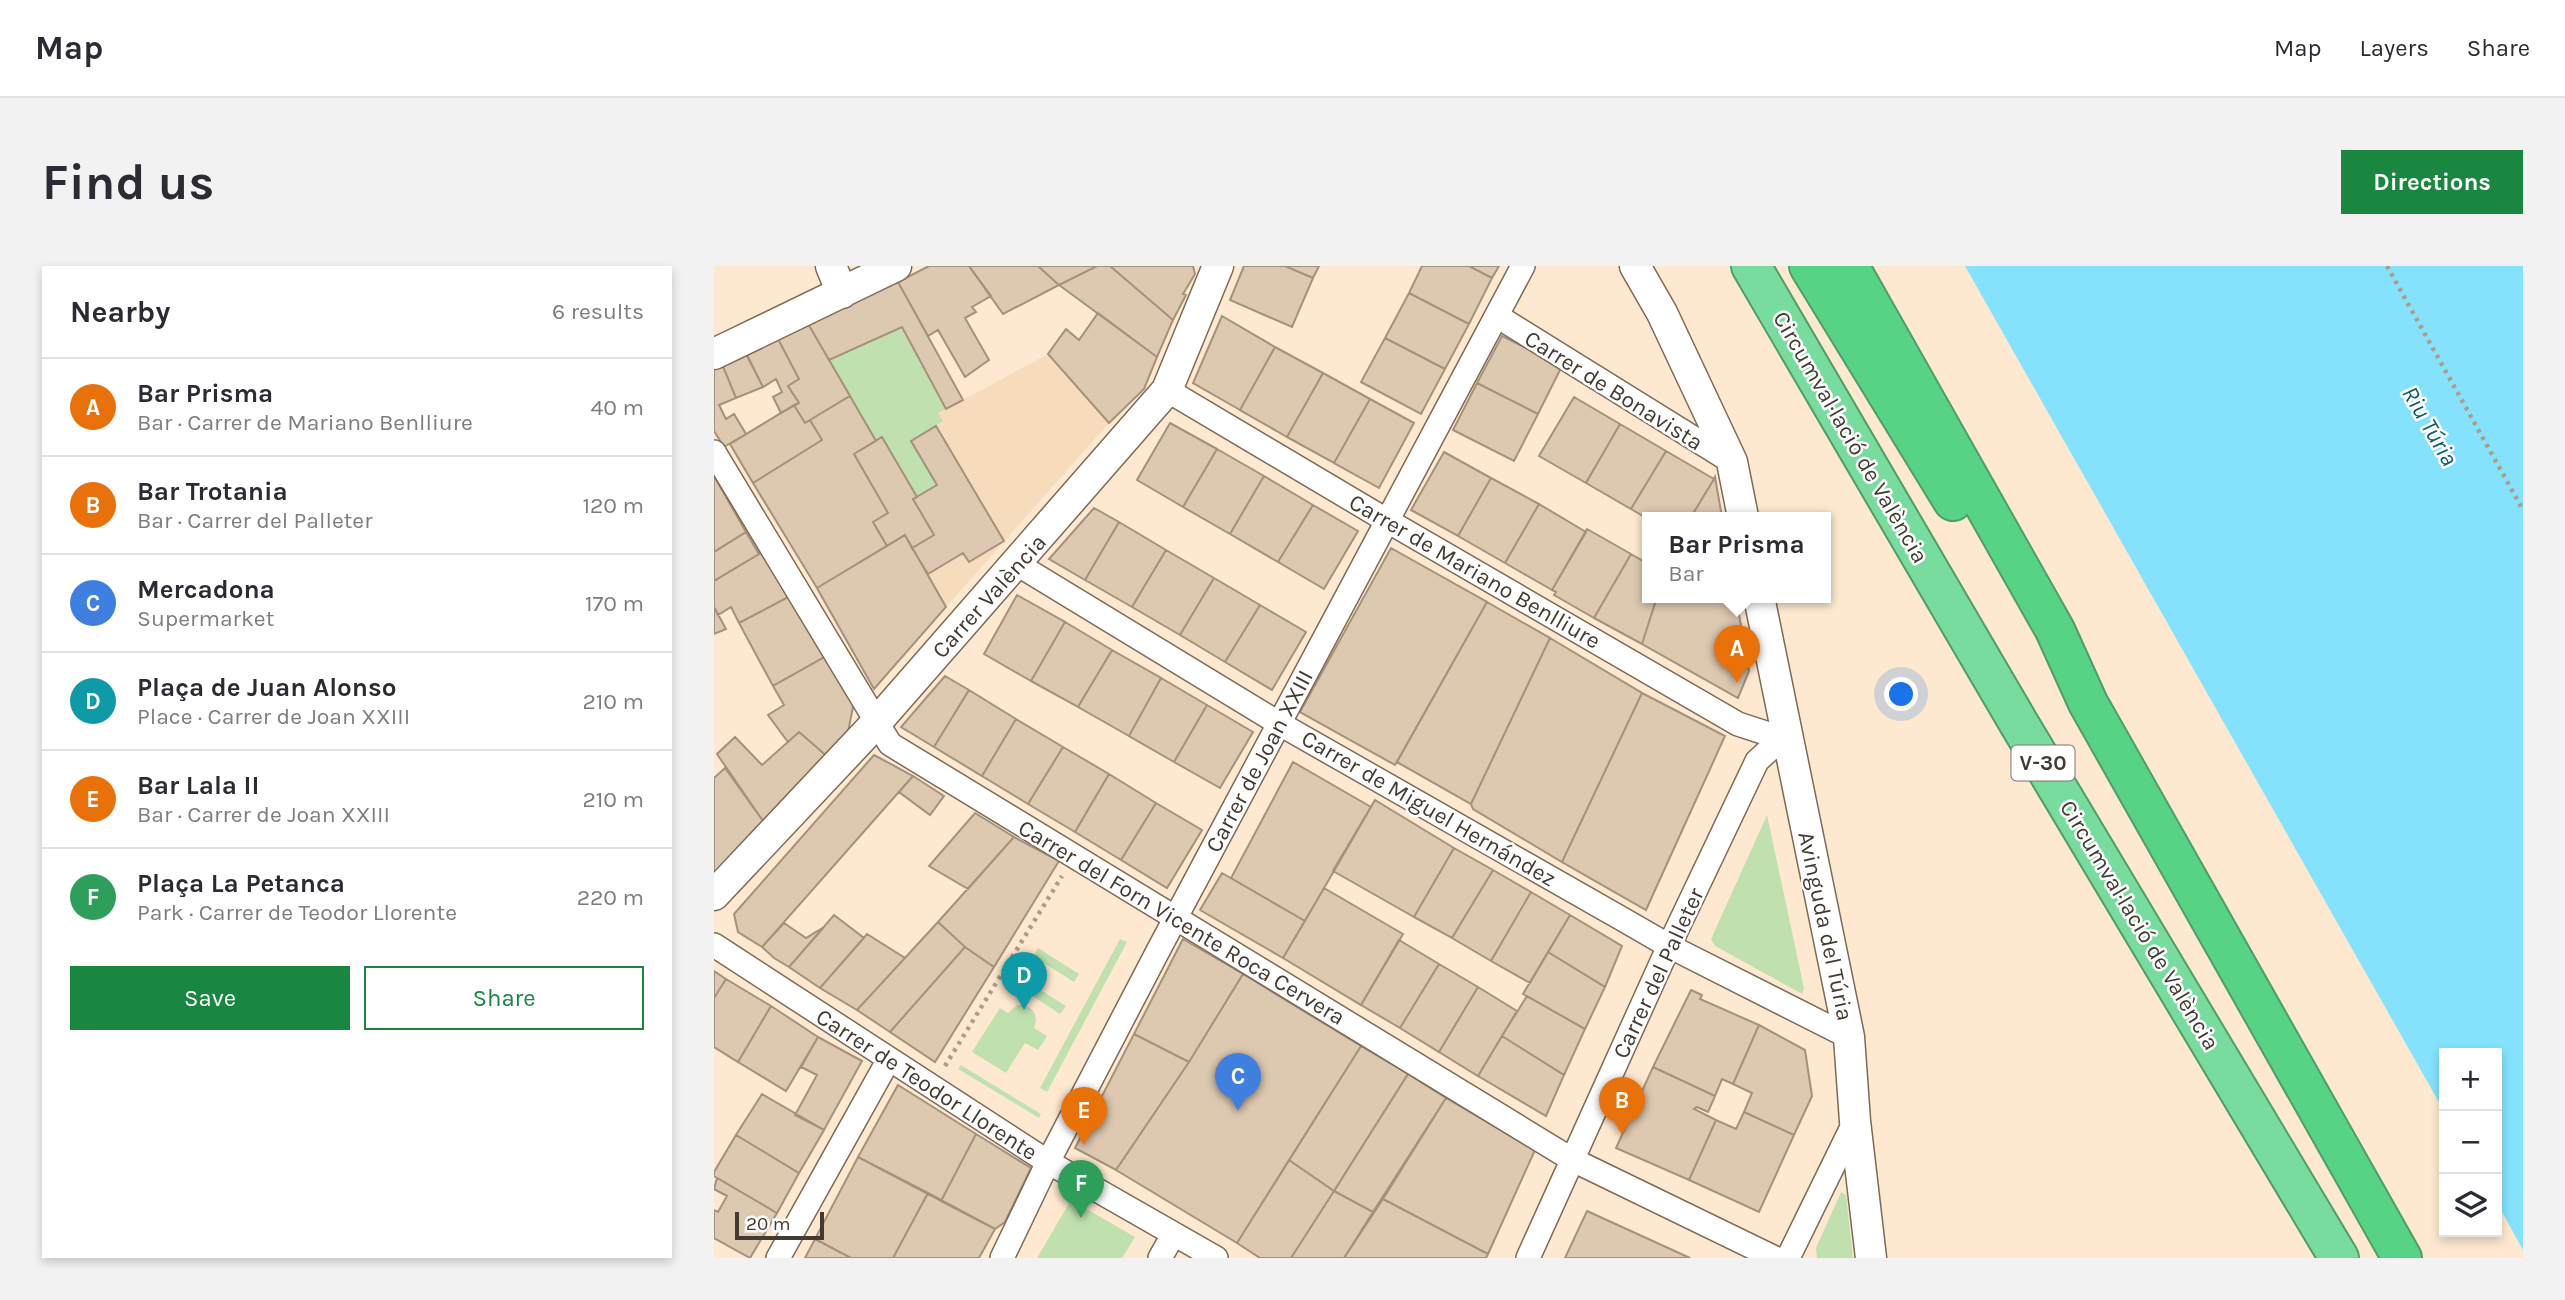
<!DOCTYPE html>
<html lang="en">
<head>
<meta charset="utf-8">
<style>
  :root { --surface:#fff; --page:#f2f2f3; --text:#2b2b33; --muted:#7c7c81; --line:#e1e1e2; --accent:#19873f }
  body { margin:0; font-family:Karla,sans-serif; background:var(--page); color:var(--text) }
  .controls { position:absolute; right:21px; bottom:21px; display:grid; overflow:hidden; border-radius:0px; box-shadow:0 4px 10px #0003 }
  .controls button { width:63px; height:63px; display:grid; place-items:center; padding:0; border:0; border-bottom:2px solid var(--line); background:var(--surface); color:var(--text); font:35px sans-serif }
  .scale { position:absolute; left:21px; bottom:18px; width:89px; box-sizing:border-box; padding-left:7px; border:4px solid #433a31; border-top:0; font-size:19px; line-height:24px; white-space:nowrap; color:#433a31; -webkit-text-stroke:5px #fff; paint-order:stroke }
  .you { position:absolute; left:1188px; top:429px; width:24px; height:24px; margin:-18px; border:5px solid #fff; border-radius:50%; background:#1a73e8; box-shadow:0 0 0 10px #1a73e833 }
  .badge { display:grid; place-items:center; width:46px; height:46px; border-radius:50%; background:var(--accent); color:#fff; font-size:23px; font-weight:700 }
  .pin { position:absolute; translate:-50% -58px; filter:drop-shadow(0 2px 4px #0008) }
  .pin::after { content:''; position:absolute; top:37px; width:24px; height:21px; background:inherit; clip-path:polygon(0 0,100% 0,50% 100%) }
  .popup { position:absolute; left:928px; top:246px; width:189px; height:91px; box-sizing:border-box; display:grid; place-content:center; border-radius:0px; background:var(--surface); filter:drop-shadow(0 2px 5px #0005); font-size:23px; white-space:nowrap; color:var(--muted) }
  .popup b { font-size:26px; color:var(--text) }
  .popup::after { content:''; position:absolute; left:50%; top:100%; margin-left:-14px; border:14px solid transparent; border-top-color:var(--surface) }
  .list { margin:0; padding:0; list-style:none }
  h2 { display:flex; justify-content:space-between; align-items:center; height:91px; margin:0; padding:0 28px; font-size:30px }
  h2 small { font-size:23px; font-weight:400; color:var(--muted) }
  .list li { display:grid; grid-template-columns:46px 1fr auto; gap:21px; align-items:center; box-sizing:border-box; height:98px; padding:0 28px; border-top:2px solid var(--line) }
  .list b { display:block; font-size:26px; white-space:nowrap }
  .list p { margin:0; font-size:23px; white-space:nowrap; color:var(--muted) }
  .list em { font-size:23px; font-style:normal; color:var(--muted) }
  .actions { display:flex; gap:14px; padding:21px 28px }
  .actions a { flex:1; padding:16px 0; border:2px solid var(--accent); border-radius:0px; text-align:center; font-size:24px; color:var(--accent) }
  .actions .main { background:var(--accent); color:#fff }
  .icon { flex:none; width:38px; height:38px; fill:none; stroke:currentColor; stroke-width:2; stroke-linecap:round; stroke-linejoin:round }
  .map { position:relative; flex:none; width:1809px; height:992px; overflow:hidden; border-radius:0px }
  header { display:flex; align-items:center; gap:42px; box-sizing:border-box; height:98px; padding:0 35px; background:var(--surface); border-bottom:2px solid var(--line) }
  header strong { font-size:33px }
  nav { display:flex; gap:38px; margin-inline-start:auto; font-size:24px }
  .intro { display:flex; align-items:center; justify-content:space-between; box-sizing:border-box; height:168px; padding:0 42px }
  h1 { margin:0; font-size:49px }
  .button { padding:18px 32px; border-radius:0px; background:var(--accent); color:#fff; font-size:24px; font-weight:700 }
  main { display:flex; gap:42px; padding:0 42px }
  aside { flex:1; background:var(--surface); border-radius:0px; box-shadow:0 4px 10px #0003 }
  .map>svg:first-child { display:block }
  .built { fill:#f6dbbd }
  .green { fill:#c0e1af }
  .water { fill:#84e2fd }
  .building { fill:#ddc8b0; stroke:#a5917a; stroke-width:2 }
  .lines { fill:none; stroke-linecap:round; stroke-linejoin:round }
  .minor-casing { stroke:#7d6a55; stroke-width:26 }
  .tertiary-casing { stroke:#7d6a55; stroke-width:33 }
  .trunk-casing { stroke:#509d68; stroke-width:42 }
  .motorway-casing { stroke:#509d68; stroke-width:42 }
  .path { stroke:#ac9c8a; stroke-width:4.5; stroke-dasharray:3.5 5; stroke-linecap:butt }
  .minor { stroke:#fff; stroke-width:23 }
  .tertiary { stroke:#fff; stroke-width:30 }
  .trunk { stroke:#78dc9e; stroke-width:38 }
  .motorway { stroke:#57d385; stroke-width:38 }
  .labels { text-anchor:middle; stroke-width:5; stroke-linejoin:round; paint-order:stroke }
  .shield { fill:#fff; stroke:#7b756f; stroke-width:2 }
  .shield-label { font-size:21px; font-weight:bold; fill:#433a31 }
  .street-label { font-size:23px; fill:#433a31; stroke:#fff }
  .water-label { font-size:24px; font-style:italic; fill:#095b6e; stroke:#fff }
</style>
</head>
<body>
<header>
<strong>Map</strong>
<nav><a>Map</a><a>Layers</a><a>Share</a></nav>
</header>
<div class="intro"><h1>Find us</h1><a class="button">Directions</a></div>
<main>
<aside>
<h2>Nearby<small>6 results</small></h2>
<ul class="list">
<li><span class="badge" style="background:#e8710a">A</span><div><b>Bar Prisma</b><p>Bar · Carrer de Mariano Benlliure</p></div><em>40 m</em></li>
<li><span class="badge" style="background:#e8710a">B</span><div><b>Bar Trotania</b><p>Bar · Carrer del Palleter</p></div><em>120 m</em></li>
<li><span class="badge" style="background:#3f7fe0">C</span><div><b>Mercadona</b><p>Supermarket</p></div><em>170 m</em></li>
<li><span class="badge" style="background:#0f9aa8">D</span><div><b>Plaça de Juan Alonso</b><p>Place · Carrer de Joan XXIII</p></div><em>210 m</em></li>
<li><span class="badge" style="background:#e8710a">E</span><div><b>Bar Lala II</b><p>Bar · Carrer de Joan XXIII</p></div><em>210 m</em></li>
<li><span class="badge" style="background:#2e9e5b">F</span><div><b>Plaça La Petanca</b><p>Park · Carrer de Teodor Llorente</p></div><em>220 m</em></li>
</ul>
<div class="actions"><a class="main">Save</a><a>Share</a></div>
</aside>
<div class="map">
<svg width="1809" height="992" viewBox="0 0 1809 992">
  <rect width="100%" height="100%" fill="#fee9d0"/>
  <path class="built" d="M 184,16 L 249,134 L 334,88 L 395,157 L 232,341 L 191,270 L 162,175 L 93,56 Z"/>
  <path class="green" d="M 188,61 L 232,143 L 224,147 L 229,155 L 197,176 L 223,219 L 203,231 L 162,175 L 115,94 Z
    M 1053,549 L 1090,722 L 1088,728 L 1001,680 L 997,673 Z
    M 406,673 L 413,676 L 333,826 L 326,822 Z
    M 324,682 L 365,708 L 360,716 L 319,690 Z
    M 308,712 L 352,740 L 346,748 L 303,720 Z
    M 303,739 C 317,738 326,748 320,762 L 333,770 L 324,784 L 311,777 L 292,807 L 258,786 L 286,742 L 294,747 Z
    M 247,799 L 327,848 L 325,852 L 244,803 Z
    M 1127,926 L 1132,929 L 1139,992 L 1103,992 L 1102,982 Z
    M 357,934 L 421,971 L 408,992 L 323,992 Z"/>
  <path class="water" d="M 1251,0 L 1809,0 L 1809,984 L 1783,937 L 1783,787 L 1730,787 L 1730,845 Z"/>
  <path class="building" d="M 215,0 L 255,0 L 277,30 L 258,41 L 262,46 L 251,52 L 275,94 L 251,111 L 224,64 L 214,70 L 184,16 Z
    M 255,0 L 324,0 L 345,19 L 289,48 Z
    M 324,0 L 383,0 L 345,19 Z
    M 383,0 L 396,0 L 459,54 L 443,91 L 345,19 Z
    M 396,0 L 479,0 L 481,8 L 469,28 L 472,29 L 459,54 Z
    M 530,0 L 571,0 L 599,12 L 578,61 L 516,34 Z
    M 571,0 L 605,0 L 599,12 Z
    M 708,0 L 755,0 L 778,12 L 755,58 L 695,27 Z
    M 755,0 L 785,0 L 778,12 Z
    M 184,16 L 249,134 L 232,143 L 188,61 L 115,94 L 93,56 Z
    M 695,27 L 755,58 L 731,103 L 671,72 Z
    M 384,47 L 443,91 L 430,123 L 395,157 L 334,88 L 352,63 L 365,74 Z
    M 508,50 L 561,81 L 526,144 L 479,117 Z
    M 93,56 L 136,130 L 91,157 L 80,139 L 85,137 L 74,120 L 85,113 L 63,71 Z
    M 788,70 L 848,100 L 824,148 L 763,117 Z
    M 63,71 L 85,113 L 74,120 L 85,137 L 67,147 L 59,131 L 68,126 L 62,113 L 49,121 L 32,88 Z
    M 671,72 L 731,103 L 707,148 L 647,116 Z
    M 561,81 L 609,107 L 573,171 L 526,144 Z
    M 30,83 L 49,121 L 22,132 L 6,93 Z
    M 6,93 L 22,132 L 5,139 L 12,153 L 20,148 L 32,168 L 10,181 L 0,165 L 0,96 Z
    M 609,107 L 656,133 L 620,197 L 573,171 Z
    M 763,117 L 824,148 L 800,195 L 739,164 Z
    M 136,130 L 162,175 L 140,188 L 174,247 L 159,256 L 173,280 L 103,322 L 39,217 L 108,174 L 96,154 Z
    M 860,131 L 906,158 L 872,217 L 825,190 Z
    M 656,133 L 700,157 L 665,222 L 620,197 Z
    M 80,139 L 91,157 L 96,154 L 108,174 L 39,217 L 16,178 Z
    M 456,157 L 503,183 L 469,241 L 423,214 Z
    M 906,158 L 952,185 L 917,243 L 872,217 Z
    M 222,160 L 290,275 L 255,296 L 249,287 L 214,308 L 198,282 L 220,269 L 199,233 L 223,219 L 197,175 Z
    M 168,171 L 203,231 L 199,233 L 220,269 L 198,282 L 191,269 L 173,280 L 159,256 L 174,247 L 140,188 Z
    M 503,183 L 550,210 L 516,268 L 469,241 Z
    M 952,185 L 1000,213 L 977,251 L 934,251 L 934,253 L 917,243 Z
    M 730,186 L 777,212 L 744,270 L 697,244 Z
    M 0,210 L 32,266 L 0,286 Z
    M 550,210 L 599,239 L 564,296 L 516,268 Z
    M 1001,211 L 1008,251 L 977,251 L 1000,213 Z
    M 777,212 L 825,238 L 791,297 L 744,270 Z
    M 825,238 L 872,266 L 838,324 L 791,297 Z
    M 599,239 L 644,265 L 610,323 L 564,296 Z
    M 380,242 L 405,256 L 371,314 L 335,293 Z
    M 405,256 L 452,284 L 418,341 L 371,314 Z
    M 873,263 L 917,288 L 880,352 L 840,329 L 842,326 L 838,324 Z
    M 32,266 L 45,288 L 0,315 L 0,286 Z
    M 191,269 L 232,341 L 160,423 L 103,322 Z
    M 677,282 L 773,336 L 681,499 L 586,446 Z
    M 52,284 L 78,329 L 25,357 L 17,341 L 4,349 L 0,341 L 0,315 Z
    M 452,284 L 500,312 L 466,369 L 418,341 Z
    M 917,288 L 934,298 L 934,331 L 943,331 L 928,378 L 880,352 Z
    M 500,312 L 546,339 L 511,396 L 466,369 Z
    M 78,329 L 116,388 L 59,420 L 25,357 Z
    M 303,329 L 351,356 L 317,415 L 270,388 Z
    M 943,331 L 1022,331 L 1035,405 L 1024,432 L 928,378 Z
    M 773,336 L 836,372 L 757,538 L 683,496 Z
    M 546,339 L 592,366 L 558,424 L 511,396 Z
    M 0,341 L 12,363 L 0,368 Z
    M 351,356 L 398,384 L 364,441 L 317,415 Z
    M 836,372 L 928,427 L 848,596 L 759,543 L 757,538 Z
    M 398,384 L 447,412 L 415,470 L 364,441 Z
    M 116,388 L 140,436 L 134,466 L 115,492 L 85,466 L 74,476 L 54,449 L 70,439 L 59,420 Z
    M 231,410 L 255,424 L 220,481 L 187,461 Z
    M 447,412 L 493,439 L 460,496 L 415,470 Z
    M 255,424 L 302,453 L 268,510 L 220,481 Z
    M 928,427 L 1011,470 L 932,644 L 848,596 Z
    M 493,439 L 539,466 L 506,522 L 460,496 Z
    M 302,453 L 349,481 L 314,538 L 268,510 Z
    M 85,466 L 115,492 L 49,555 L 3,488 L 21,471 L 48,499 Z
    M 349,481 L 395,508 L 361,566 L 314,538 Z
    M 160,489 L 199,510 L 48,681 L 24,666 L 20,648 Z
    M 579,496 L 657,541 L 591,655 L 517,612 Z
    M 11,502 L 49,555 L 0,611 L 0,512 Z
    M 395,508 L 442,537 L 407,594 L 361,566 Z
    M 199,510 L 230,530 L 216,549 L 185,526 Z
    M 661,534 L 740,582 L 700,651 L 619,605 Z
    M 442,537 L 488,564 L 453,622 L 407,594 Z
    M 261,547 L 300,571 L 254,623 L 215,600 Z
    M 300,571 L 345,595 L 280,701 L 251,681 L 224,656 Z
    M 740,582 L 779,604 L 738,672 L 700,651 Z
    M 779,604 L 817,626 L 777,695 L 738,672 Z
    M 508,607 L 591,655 L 569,692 L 486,644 Z
    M 610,622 L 689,668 L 647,739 L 569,692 Z
    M 817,626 L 856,649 L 816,717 L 777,695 Z
    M 120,649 L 150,672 L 106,722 L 75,701 Z
    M 856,649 L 908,680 L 891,721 L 834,686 Z
    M 224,656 L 251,681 L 176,766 L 143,744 Z
    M 70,657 L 92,672 L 110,661 L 75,701 L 60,692 L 48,681 Z
    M 153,668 L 191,692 L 143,744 L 106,722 Z
    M 469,673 L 529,708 L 475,796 L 420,768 Z
    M 685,674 L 725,698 L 686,762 L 647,739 Z
    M 251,681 L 280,701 L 221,796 L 176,766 Z
    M 834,686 L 891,721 L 871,763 L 809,728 Z
    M 725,698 L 764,721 L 725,786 L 686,762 Z
    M 0,705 L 12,713 L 0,732 Z
    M 529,708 L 647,780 L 523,977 L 402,904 L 475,796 Z
    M 12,713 L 57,740 L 24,796 L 0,781 L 0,732 Z
    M 764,721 L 803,745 L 764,810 L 725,786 Z
    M 977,724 L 988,729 L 986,733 L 1045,759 L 1019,818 L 1008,813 L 1001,830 L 939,801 Z
    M 813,730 L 871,763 L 850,809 L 788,770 Z
    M 57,740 L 104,771 L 72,825 L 24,796 Z
    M 1045,759 L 1091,784 L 1098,830 L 1080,869 L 1030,846 L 1038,827 L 1019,818 Z
    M 420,768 L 475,796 L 402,904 L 361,882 Z
    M 788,770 L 850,809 L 832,850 L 764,810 Z
    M 104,771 L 148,795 L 110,864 L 81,849 L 103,809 L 87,801 Z
    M 647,780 L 694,808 L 620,925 L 575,894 Z
    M 939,801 L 1001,830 L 994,846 L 983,841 L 980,843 L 1002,854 L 975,914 L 902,882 Z
    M 694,808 L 732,832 L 659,946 L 620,925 Z
    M 184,819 L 262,868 L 227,935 L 144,891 Z
    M 48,828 L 110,864 L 85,907 L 22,869 Z
    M 732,832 L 821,884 L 774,988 L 669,933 Z
    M 1030,846 L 1080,869 L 1045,946 L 975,914 L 1002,854 L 1022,863 Z
    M 262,868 L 317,902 L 291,956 L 281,963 L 227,935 Z
    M 22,869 L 85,907 L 63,947 L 0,910 L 0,906 Z
    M 144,891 L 214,927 L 179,992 L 137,992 L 101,973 Z
    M 575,894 L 620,925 L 577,992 L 546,992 L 523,977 Z
    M 3,912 L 63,947 L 36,992 L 0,972 L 0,944 L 4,946 L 13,930 L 0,923 Z
    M 620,925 L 659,946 L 630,992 L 577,992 Z
    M 214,927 L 281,963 L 265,992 L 179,992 Z
    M 669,933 L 774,988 L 772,992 L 630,992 Z
    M 873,945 L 976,992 L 851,992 Z
    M 101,973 L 137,992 L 91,992 Z"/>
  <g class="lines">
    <g class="minor-casing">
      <path id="minor" d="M 783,50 L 1018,196
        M 453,124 L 672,254 L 1024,458 L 1073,474
        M 0,186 L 176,478 L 857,893 L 1061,992
        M 303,298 L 566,458 L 910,654 L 955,680 L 1135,771
        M 0,679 L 334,896 L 502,992
        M 64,992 L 175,793
        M 288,992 L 334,896 L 445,683 L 809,0
        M 446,992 L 459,969
        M 814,992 L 955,680 L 1043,495 L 1055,484 L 1073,474
        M 1074,992 L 1141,855"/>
    </g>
    <g class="tertiary-casing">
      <path id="tertiary" d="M 117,0 L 128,27
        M 921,0 L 948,47 L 1018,196 L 1029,251
        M 0,88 L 182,0
        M 1045,331 L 1135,771 L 1141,855 L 1157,992
        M 0,629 L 162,457 L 453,124 L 504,0"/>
    </g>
    <g class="trunk-casing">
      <path id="trunk" d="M 1037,0 L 1304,456 L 1625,992"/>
    </g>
    <g class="motorway-casing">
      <path id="motorway" d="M 1095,0 L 1239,235
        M 1135,0 L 1341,364 L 1374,437 L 1688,992"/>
    </g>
    <path class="path" d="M 1673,0 L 1809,244
      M 231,800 L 348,610"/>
    <use href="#minor" class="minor"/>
    <use href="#tertiary" class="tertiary"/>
    <use href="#trunk" class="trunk"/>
    <use href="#motorway" class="motorway"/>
  </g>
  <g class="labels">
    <rect class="shield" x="1297.5" y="479.5" width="63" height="35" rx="5"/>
    <g class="shield-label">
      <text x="1329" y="504">V-30</text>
    </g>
    <g class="street-label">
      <text transform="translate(900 124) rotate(32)" y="8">Carrer de Bonavista</text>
      <text transform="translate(1137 171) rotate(60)" y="8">Circumval·lació de València</text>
      <text transform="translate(761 305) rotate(30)" y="8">Carrer de Mariano Benlliure</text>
      <text transform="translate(275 330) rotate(-48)" y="8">Carrer València</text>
      <text transform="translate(545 495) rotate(-62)" y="8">Carrer de Joan XXIII</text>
      <text transform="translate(715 542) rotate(30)" y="8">Carrer de Miguel Hernández</text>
      <text transform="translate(468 656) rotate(31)" y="8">Carrer del Forn Vicente Roca Cervera</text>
      <text transform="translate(1426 659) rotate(59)" y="8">Circumval·lació de València</text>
      <text transform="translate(1112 660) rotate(78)" y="8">Avinguda del Túria</text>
      <text transform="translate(944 707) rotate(-65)" y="8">Carrer del Palleter</text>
      <text transform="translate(213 818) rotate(33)" y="8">Carrer de Teodor Llorente</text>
    </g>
    <g class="water-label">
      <text transform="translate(1716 160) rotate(60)" y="8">Riu Túria</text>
    </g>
  </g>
</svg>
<div class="controls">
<button>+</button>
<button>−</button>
<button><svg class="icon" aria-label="layers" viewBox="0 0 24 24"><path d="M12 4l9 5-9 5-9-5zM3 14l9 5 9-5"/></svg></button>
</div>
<div class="scale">20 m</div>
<div class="you"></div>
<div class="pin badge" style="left:1023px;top:417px;background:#e8710a">A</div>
<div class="popup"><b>Bar Prisma</b>Bar</div>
<div class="pin badge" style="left:908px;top:869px;background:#e8710a">B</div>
<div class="pin badge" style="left:524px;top:845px;background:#3f7fe0">C</div>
<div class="pin badge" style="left:310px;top:744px;background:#0f9aa8">D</div>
<div class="pin badge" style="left:370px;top:879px;background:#e8710a">E</div>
<div class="pin badge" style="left:367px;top:952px;background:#2e9e5b">F</div>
</div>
</main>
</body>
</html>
